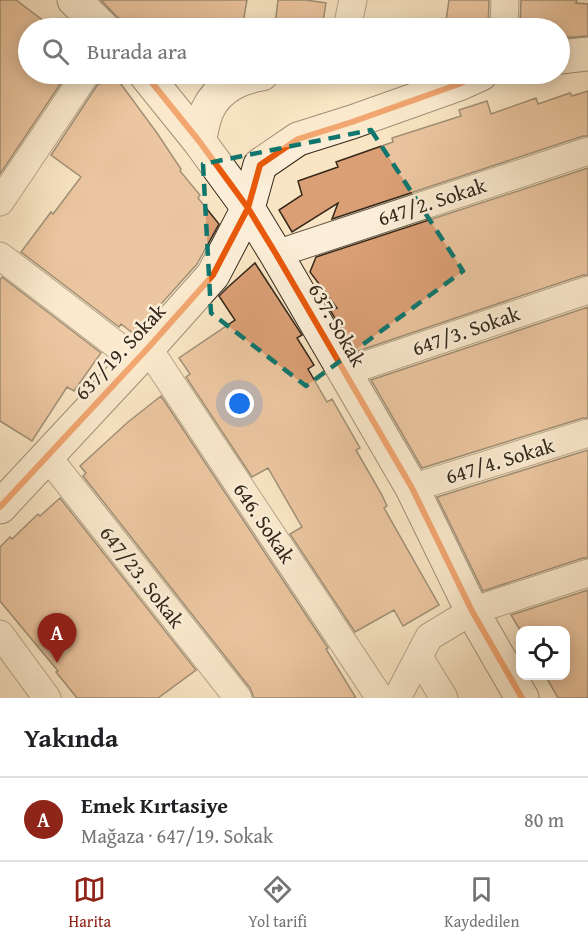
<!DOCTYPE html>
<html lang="tr">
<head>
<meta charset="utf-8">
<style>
  :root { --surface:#fff; --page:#f6f6f6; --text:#202124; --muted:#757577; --line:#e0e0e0; --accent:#8f2418 }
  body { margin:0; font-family:"Gentium Book Plus",serif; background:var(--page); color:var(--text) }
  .controls { position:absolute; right:18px; bottom:18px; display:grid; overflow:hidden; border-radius:12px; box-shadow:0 3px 15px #0003 }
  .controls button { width:54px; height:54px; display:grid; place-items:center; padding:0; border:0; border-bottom:2px solid var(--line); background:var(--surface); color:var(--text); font:30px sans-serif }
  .you { position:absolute; left:240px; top:404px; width:21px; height:21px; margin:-15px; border:4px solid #fff; border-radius:50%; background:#1a73e8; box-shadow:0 0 0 9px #1a73e833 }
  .badge { display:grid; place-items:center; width:39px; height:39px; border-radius:50%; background:var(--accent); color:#fff; font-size:20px; font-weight:700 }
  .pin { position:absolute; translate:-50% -50px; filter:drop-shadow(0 2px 3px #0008) }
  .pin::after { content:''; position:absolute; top:32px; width:21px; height:18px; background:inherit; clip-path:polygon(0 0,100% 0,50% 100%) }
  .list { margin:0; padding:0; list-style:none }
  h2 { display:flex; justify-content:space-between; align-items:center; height:78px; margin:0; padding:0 24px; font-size:26px }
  h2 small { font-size:20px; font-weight:400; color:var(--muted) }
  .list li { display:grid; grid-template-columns:39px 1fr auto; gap:18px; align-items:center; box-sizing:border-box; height:84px; padding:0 24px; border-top:2px solid var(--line) }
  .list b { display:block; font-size:22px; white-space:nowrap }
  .list p { margin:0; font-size:20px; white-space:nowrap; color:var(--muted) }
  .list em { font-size:20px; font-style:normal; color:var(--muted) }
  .icon { flex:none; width:33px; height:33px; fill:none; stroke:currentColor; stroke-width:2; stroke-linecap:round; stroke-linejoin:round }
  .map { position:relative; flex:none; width:588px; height:698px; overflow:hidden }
  .search { position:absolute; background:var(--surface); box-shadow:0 3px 15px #0003; left:18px; right:18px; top:18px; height:66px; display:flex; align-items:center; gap:15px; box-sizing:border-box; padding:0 21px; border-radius:33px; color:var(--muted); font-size:22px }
  .sheet { height:162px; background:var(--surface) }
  nav { display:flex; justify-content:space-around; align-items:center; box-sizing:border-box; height:84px; border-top:2px solid var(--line); background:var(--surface); font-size:16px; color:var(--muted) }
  nav a { display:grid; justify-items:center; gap:3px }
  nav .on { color:var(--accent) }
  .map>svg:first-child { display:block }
  .building { fill:#db9f75; stroke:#34281b; stroke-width:1.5 }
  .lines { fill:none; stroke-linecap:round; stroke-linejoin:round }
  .street-casing { stroke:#655745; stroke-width:29 }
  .secondary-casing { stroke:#34281b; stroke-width:35 }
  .street { stroke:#fbeed8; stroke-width:27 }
  .secondary { stroke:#fbeed8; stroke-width:33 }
  .cycleway-casing { stroke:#fbeed8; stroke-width:10 }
  .cycleway { stroke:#e8590c; stroke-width:6 }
  .marked { fill:none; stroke:#0f766e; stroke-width:4.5; stroke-dasharray:12 8; stroke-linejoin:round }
  .labels { text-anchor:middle; stroke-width:5; stroke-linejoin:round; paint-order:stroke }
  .street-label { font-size:21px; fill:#34281b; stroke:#fbeed8 }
</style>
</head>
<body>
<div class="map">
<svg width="588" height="698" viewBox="0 0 588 698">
  <rect width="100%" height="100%" fill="#f9e5c3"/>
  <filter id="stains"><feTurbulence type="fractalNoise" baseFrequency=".00333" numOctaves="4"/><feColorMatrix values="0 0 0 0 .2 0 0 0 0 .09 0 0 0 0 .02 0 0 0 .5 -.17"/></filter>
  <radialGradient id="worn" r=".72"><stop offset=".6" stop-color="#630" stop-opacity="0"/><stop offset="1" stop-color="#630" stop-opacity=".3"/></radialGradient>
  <path class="building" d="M 0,0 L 16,0 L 53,28 L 28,28 L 28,74 L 67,74 L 0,174 Z
    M 101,0 L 247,0 L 242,28 L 166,28 L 126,22 L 117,17 Z
    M 278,0 L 306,0 L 326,3 L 322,28 L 293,28 L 275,25 Z
    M 449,0 L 489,0 L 488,28 L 445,28 Z
    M 521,0 L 577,0 L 576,3 L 588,4 L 588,36 L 560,38 L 560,28 L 520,28 Z
    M 118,80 L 157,133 L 181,169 L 180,171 L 200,195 L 198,198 L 219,224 L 197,264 L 134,334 L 121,324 L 119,327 L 21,252 L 51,212 L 53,214 L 81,177 L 51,155 L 98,84 Z
    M 588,91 L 588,136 L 583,136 L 332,219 L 338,203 L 292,232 L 279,210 L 302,195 L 298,181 L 338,167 L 336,162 L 393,142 L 392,138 L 461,116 L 459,110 L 487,101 L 491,114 L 536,98 L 538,104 L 570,93 L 572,96 Z
    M 588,168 L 588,275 L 583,275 L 355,352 L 330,310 L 337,308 L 310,272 L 316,257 Z
    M 255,263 L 302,335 L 297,338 L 314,365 L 308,369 L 327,402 L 332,399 L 360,448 L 356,450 L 382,495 L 387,506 L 384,508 L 439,605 L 403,626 L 394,610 L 355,632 L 290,534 L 302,527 L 268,468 L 252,477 L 186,377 L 190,374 L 179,358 L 235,320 L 219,296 L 227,288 Z
    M 2,277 L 101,353 L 74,391 L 67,387 L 32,441 L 0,421 L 0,280 Z
    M 588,307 L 588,418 L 583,418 L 422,468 L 371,380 Z
    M 161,396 L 328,648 L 326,649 L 356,698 L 254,698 L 250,688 L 83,476 L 86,473 L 80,466 L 128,422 Z
    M 588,450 L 588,558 L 583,558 L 483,591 L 437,497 Z
    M 60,498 L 196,670 L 158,698 L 77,698 L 56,672 L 58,671 L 0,601 L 0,547 L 10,537 L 12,539 L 38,514 L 40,516 Z
    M 588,590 L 588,698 L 558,698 L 545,675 L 566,675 L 566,630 L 520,630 L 511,615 Z"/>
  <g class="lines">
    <g class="street-casing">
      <path id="street" d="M 347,28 L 353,0
        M 504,28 L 505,0
        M 0,202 L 86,74
        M 276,254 L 588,151
        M 0,256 L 136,360
        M 148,348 L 380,698
        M 345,372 L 588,290
        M 47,456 L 238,698
        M 412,488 L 588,433
        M 0,634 L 47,698
        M 419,657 L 444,698
        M 397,698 L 429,637 L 472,611 L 588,573"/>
    </g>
    <g class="secondary-casing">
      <path id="secondary" d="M 74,0 L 103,28
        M 560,57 L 588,54
        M 145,74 L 199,141 L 248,208 L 276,254 L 412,488 L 472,611 L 522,698
        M 199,141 C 202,131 203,119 208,109 C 218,88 240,77 262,74
        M 0,507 L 148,348 L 213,275 L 248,208 L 260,165 L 298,139 L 352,122 L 459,84 L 481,74"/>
    </g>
    <use href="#street" class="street"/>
    <use href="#secondary" class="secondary"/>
    <g class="cycleway-casing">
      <path id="cycleway" d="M 145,74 L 199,141 L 248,208 L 276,254 L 412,488 L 472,611 L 522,698
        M 0,507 L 148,348 L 213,275 L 248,208 L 260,165 L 298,139 L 352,122 L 459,84 L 481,74"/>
    </g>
    <use href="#cycleway" class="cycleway"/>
  </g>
  <path d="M0 0H588V698H0ZM 371,130 L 463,271 L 306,386 L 211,313 L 203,164 Z" fill="#f9e5c3" fill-opacity=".55" fill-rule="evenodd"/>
  <path class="marked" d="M 371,130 L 463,271 L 306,386 L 211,313 L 203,164 Z"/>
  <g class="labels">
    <g class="street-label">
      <text transform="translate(432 202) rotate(-18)" y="7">647/2. Sokak</text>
      <text transform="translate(337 325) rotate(60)" y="7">637. Sokak</text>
      <text transform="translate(466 331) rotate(-19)" y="7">647/3. Sokak</text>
      <text transform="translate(120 352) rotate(-47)" y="7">637/19. Sokak</text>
      <text transform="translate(500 461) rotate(-17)" y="7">647/4. Sokak</text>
      <text transform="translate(264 523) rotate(56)" y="7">646. Sokak</text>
      <text transform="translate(142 577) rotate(52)" y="7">647/23. Sokak</text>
    </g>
  </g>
  <rect width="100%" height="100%" filter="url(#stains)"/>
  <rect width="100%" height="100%" fill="url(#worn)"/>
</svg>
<div class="controls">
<button><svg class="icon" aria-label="locate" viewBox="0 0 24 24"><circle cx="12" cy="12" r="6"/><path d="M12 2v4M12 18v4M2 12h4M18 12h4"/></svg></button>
</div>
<div class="you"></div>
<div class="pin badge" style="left:57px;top:663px">A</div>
<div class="search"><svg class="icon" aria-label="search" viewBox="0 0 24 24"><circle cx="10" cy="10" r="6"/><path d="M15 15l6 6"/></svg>Burada ara</div>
</div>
<section class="sheet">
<h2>Yakında<small></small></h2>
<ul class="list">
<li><span class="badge">A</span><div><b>Emek Kırtasiye</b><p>Mağaza · 647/19. Sokak</p></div><em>80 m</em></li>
</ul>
</section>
<nav>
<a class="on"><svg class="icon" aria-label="map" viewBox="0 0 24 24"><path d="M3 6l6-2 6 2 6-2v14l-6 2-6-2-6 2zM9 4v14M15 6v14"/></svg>Harita</a>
<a><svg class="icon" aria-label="directions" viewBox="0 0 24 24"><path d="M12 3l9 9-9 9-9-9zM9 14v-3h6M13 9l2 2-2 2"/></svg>Yol tarifi</a>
<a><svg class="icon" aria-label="saved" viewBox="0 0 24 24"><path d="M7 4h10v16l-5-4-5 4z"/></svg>Kaydedilen</a>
</nav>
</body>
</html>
